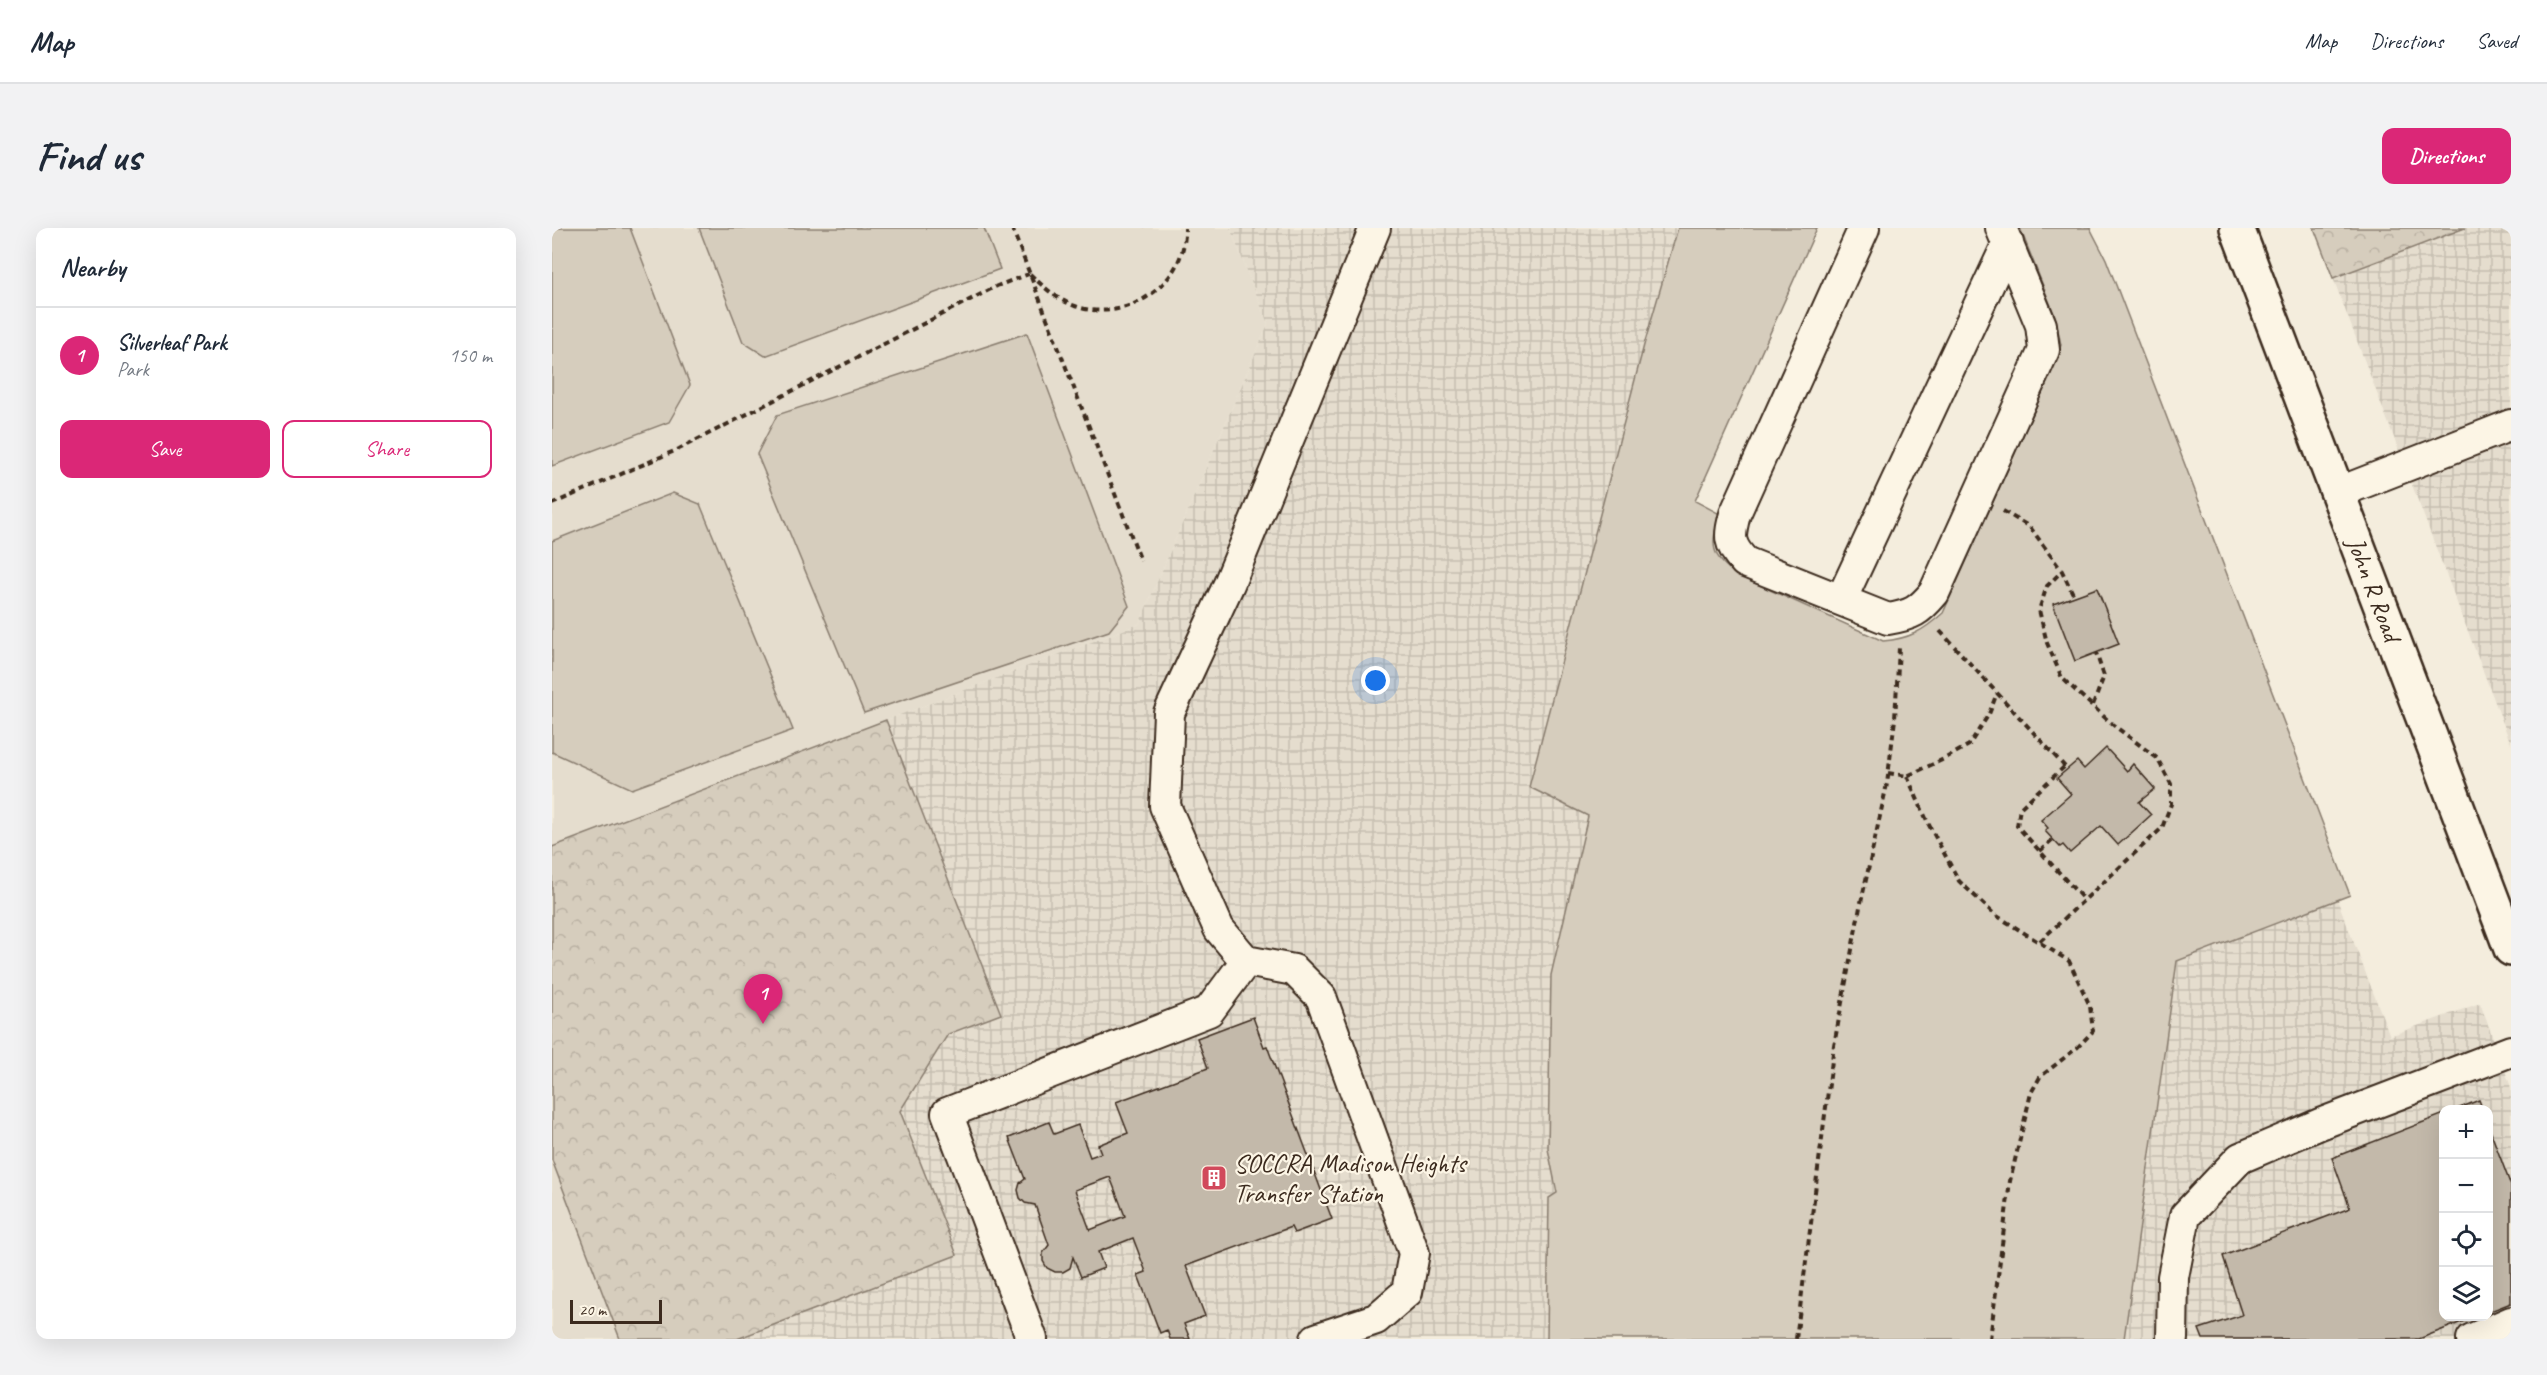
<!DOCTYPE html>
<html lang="en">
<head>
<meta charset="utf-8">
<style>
  :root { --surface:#fff; --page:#f2f2f3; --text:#1f2937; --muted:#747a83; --line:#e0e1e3; --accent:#db2777 }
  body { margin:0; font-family:Caveat,sans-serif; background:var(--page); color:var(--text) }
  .controls { position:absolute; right:18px; bottom:18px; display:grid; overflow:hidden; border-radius:12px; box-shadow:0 6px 24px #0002 }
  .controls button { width:54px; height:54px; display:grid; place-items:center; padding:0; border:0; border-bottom:2px solid var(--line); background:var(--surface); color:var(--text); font:30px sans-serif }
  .scale { position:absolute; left:18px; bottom:15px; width:92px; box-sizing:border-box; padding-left:6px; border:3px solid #3b2a1e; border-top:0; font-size:16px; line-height:21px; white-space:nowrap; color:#3b2a1e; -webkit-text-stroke:4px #fcf5e5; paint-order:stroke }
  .you { position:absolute; left:824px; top:453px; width:21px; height:21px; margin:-15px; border:4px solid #fff; border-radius:50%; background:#1a73e8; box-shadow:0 0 0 9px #1a73e833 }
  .badge { display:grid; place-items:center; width:39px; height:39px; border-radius:50%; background:var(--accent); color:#fff; font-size:20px; font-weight:700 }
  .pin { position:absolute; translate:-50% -50px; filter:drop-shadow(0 2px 3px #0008) }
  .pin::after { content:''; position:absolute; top:32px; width:21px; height:18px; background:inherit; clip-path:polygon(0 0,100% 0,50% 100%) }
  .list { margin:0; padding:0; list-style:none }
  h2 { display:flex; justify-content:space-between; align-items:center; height:78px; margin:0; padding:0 24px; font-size:26px }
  h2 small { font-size:20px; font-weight:400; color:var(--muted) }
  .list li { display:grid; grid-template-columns:39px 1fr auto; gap:18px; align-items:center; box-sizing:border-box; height:96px; padding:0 24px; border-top:2px solid var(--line) }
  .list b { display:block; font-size:22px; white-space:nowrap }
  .list p { margin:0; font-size:20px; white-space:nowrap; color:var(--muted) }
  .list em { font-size:20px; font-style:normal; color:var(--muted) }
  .actions { display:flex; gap:12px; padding:18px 24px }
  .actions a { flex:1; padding:14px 0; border:2px solid var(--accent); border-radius:12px; text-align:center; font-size:21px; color:var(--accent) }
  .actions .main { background:var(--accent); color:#fff }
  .icon { flex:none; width:33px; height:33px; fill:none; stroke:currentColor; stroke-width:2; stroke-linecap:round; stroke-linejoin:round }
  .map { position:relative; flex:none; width:1959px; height:1111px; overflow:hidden; border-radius:12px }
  header { display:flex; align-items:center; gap:36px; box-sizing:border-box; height:84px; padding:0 30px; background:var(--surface); border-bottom:2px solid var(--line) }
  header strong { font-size:28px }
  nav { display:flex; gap:33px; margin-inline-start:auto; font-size:21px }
  .intro { display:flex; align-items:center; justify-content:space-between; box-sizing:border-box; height:144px; padding:0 36px }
  h1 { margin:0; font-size:42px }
  .button { padding:15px 27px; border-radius:12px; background:var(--accent); color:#fff; font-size:21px; font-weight:700 }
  main { display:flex; gap:36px; padding:0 36px }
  aside { flex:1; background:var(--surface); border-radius:12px; box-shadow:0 6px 24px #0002 }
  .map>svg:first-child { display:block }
  .built { fill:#e5ddce }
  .industrial { fill:url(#industrial-grid); fill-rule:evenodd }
  .grass { fill:#d6cdbd; stroke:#887c6e; stroke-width:1.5 }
  .park { fill:url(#park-crowns); stroke:#887c6e; stroke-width:1.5 }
  .building { fill:#c3b9aa; stroke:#3b2a1e; stroke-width:1.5; fill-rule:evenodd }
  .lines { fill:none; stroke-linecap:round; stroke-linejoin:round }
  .minor-casing { stroke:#3b2a1e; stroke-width:34 }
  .major-casing { stroke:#3b2a1e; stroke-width:38 }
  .path { stroke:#3b2a1e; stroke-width:4; stroke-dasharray:6 4.5; stroke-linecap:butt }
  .minor { stroke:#fcf5e5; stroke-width:30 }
  .major { stroke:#fcf5e5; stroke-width:33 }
  .labels { text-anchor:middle; stroke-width:4.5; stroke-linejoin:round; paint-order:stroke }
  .street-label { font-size:26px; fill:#3b2a1e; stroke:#fcf5e5 }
  .poi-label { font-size:26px; fill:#3b2a1e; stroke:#fcf5e5; text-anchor:start }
</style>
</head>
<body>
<header>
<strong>Map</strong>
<nav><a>Map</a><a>Directions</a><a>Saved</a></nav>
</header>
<div class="intro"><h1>Find us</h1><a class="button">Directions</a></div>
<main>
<aside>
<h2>Nearby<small></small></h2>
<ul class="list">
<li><span class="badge">1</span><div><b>Silverleaf Park</b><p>Park</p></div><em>150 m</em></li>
</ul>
<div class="actions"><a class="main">Save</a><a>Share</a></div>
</aside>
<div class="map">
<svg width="1959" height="1111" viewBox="0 0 1959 1111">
  <defs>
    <pattern id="industrial-grid" width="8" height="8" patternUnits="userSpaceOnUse" patternTransform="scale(1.5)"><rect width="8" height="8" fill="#e5ddce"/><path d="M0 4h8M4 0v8" fill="none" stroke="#c5beb0"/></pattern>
    <pattern id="park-crowns" width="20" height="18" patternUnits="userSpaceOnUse" patternTransform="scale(1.5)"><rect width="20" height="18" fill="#d6cdbd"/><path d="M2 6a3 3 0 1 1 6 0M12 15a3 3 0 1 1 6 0" fill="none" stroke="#b9b0a2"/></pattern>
  </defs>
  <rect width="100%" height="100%" fill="#f4eddd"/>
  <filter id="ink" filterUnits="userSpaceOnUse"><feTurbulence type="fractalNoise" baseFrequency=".0167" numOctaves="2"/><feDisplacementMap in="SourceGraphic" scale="12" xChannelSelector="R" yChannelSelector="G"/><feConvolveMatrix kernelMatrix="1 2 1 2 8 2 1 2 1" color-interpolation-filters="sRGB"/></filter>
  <g filter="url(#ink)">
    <path class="built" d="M 0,0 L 678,0 L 716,96 L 587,396 L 0,619 Z
      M 0,932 L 5,944 L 68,1111 L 0,1111 Z"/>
    <path class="industrial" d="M 678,0 L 1126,0 L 1092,117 L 977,559 L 1036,588 L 999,747 L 996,921 L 1005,965 L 997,970 L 995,1111 L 185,1111 L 405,1027 L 348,883 L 396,806 L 449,785 L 334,492 L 587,396 L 716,96 Z
      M 1913,0 L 1959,0 L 1959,516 L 1781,50 Z
      M 1785,671 L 1838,808 L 1928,775 L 1959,859 L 1959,1111 L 1572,1111 L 1625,732 ZM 1892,882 L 1936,882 L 1936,1088 L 1892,1088 Z"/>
    <path class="grass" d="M 0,0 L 78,0 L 138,157 L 117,194 L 0,238 Z
      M 147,0 L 432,0 L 448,41 L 213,128 L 191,114 Z
      M 1126,0 L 1265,0 L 1143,273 L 1168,286 C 1158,317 1158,329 1187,348 L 1331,413 C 1357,411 1371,403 1391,385 L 1499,145 L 1509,117 L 1503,88 L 1468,0 L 1538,0 L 1554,31 L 1798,667 L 1625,733 L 1572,1111 L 995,1111 L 997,970 L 1005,965 L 996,921 L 999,747 L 1036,588 L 977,559 L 1092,117 Z
      M 475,105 L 577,378 L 557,403 L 312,485 L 205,226 L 225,187 Z
      M 121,265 L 148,276 L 241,502 L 80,561 L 0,524 L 0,313 Z"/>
    <path class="park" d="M 1762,0 L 1913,0 L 1781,50 Z
      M 334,492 L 449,786 L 396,806 L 348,883 L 405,1027 L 185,1111 L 68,1111 L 0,932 L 0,619 Z"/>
    <path class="building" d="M 1545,360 L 1567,416 L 1523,433 L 1501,376 Z
      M 1554,520 L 1575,543 L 1581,536 L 1603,561 L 1587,574 L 1599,587 L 1566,617 L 1549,598 L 1518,625 L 1511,617 L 1508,619 L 1493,603 L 1496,600 L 1489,592 L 1519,566 L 1505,550 L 1525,533 L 1532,541 Z
      M 701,789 L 712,819 L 715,818 L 780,991 L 742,1005 L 739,999 L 634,1038 L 653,1088 L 632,1096 L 638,1111 L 618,1111 L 615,1102 L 608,1105 L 586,1047 L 594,1044 L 581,1010 L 546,1024 L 552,1040 L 529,1049 L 521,1029 L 518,1040 L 511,1044 L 503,1044 L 495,1040 L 491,1033 L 491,1025 L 497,1017 L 483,977 L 473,975 L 468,970 L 466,962 L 468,955 L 473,951 L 457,910 L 497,894 L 502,906 L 526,897 L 538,929 L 549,925 L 546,917 L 576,905 L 564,874 L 656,840 L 645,810 ZM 558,949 L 573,988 L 538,1002 L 523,962 Z
      M 1927,872 L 1931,882 L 1903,882 Z
      M 1892,886 L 1892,1088 L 1925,1088 L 1867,1111 L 1651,1111 L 1647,1101 L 1690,1087 L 1671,1028 L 1798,980 L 1780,930 Z
      M 1936,897 L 1959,958 L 1959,1075 L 1936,1084 Z"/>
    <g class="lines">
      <g class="minor-casing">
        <path id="minor" d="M 1312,0 L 1183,286 C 1177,309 1176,316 1193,334 L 1336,391 C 1360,387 1367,383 1382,365 L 1492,122 L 1489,97 L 1449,0
          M 1785,265 L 1959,197
          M 1289,372 L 1456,15
          M 480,1111 L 395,885 L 657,783 L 694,733
          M 764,1111 L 824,1091 L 855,1064 L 862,1025 L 769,769 L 742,742 L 694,733 L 667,701 L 613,578 L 617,485 L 677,356 L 823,0
          M 1620,1111 L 1621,1049 L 1633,988 L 1688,930 L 1768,896 L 1959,823
          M 1920,1111 L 1959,1094"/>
      </g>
      <g class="major-casing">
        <g id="major">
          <path id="s1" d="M 1685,0 L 1959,721"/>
        </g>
      </g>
      <path class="path" d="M 460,0 L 589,333
        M 478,46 C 492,59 504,71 523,78 C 575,97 635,55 633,0
        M 0,276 L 127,221 L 445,58 L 477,46
        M 1451,283 L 1478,299 L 1510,343 L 1522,368
        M 1388,403 L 1515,541
        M 1541,477 L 1552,448 L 1544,425
        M 1512,539 L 1468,580 L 1465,598 L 1532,672
        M 1336,545 L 1355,548 L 1392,531 L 1417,517 L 1437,486 L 1445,465
        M 1355,548 L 1377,597 L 1407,653 L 1442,686 L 1517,733 L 1538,778 L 1541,803 L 1526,819 L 1488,849 L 1479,865 L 1458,953 L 1438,1111
        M 1488,623 L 1501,611
        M 1488,713 L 1610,600 L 1619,576 L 1619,556 L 1605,530 L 1560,496 L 1510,450 L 1495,415 L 1487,382 L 1495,358 L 1510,343
        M 1244,1111 L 1282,817 L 1308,679 L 1335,556 L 1343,491 L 1347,420"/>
      <use href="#minor" class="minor"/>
      <use href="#major" class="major"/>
    </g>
  </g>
  <defs>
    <g id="building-square" transform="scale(1.35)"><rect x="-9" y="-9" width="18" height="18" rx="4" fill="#d1495b" stroke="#fcf5e5"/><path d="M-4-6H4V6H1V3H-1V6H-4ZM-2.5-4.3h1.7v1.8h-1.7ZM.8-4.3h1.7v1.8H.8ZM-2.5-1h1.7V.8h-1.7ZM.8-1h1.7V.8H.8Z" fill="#fff"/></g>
  </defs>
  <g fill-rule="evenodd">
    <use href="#building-square" x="662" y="950"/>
  </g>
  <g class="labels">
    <g class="street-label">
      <text dy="9" stroke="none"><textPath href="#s1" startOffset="386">John R Road</textPath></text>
    </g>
    <g class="poi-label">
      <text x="682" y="944">SOCCRA Madison Heights<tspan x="682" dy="30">Transfer Station</tspan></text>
    </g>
  </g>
</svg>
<div class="controls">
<button>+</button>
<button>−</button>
<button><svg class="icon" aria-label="locate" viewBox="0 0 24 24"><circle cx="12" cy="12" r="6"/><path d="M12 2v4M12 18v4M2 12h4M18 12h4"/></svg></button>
<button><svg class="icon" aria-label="layers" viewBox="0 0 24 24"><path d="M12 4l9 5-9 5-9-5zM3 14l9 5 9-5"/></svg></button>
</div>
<div class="scale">20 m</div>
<div class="you"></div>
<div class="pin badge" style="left:211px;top:796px">1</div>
</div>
</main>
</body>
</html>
